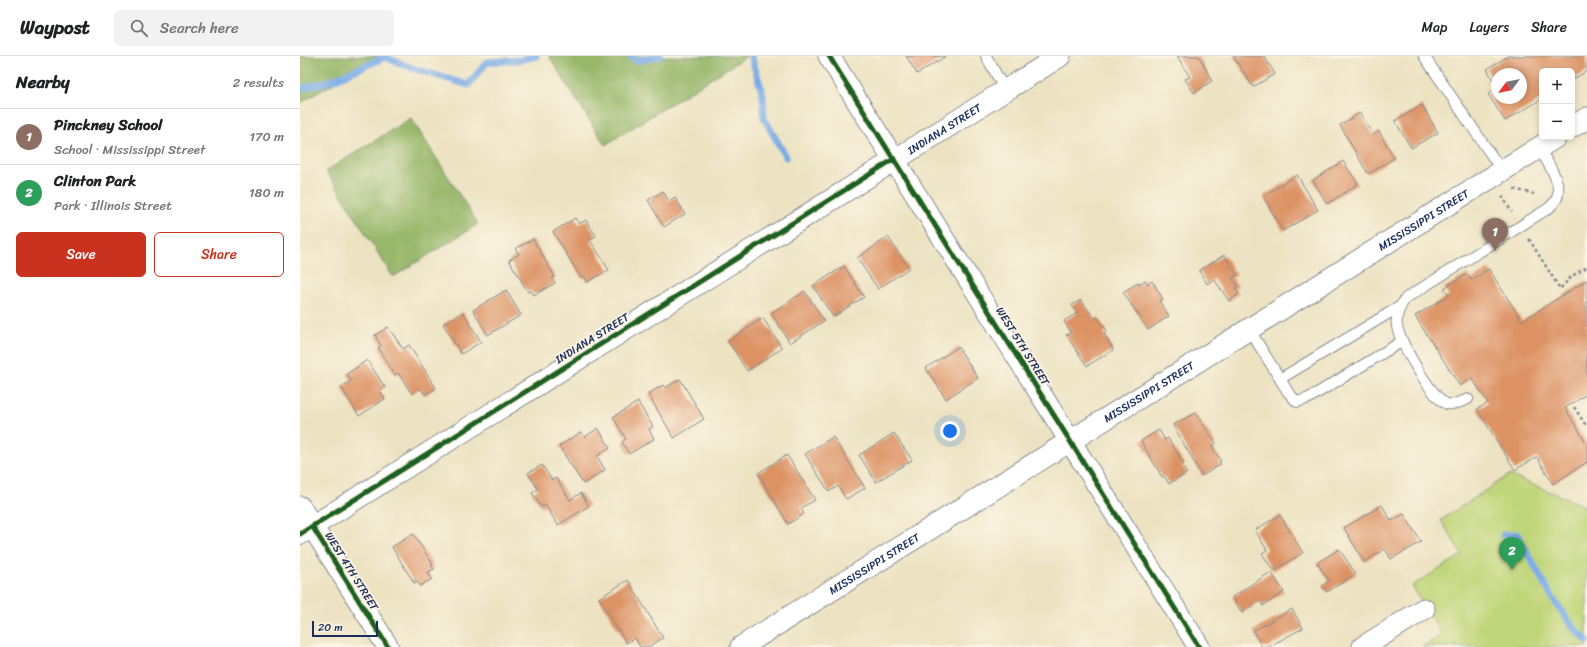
<!DOCTYPE html>
<html lang="en">
<head>
<meta charset="utf-8">
<style>
  :root { --surface:#fff; --page:#f2f2f2; --text:#202124; --muted:#757577; --line:#e0e0e0; --accent:#c8321e }
  body { margin:0; font-family:Sriracha,sans-serif; background:var(--page); color:var(--text) }
  .controls { position:absolute; right:12px; top:12px; display:grid; overflow:hidden; border-radius:6px; box-shadow:0 2px 6px #0003 }
  .controls button { width:36px; height:36px; display:grid; place-items:center; padding:0; border:0; border-bottom:1px solid var(--line); background:var(--surface); color:var(--text); font:20px sans-serif }
  .compass { position:absolute; left:1191px; top:12px; width:36px; height:36px; border-radius:50%; background:var(--surface); box-shadow:0 2px 6px #0003; rotate:238deg }
  .scale { position:absolute; left:12px; bottom:10px; width:66px; box-sizing:border-box; padding-left:4px; border:2px solid #1b2f5e; border-top:0; font-size:11px; line-height:14px; white-space:nowrap; color:#1b2f5e; -webkit-text-stroke:3px #fcf5e5; paint-order:stroke }
  .you { position:absolute; left:650px; top:375px; width:14px; height:14px; margin:-10px; border:3px solid #fff; border-radius:50%; background:#1a73e8; box-shadow:0 0 0 6px #1a73e833 }
  .badge { display:grid; place-items:center; width:26px; height:26px; border-radius:50%; background:var(--accent); color:#fff; font-size:13px; font-weight:700 }
  .pin { position:absolute; translate:-50% -33px; filter:drop-shadow(0 1px 2px #0008) }
  .pin::after { content:''; position:absolute; top:21px; width:14px; height:12px; background:inherit; clip-path:polygon(0 0,100% 0,50% 100%) }
  .list { margin:0; padding:0; list-style:none }
  h2 { display:flex; justify-content:space-between; align-items:center; height:52px; margin:0; padding:0 16px; font-size:17px }
  h2 small { font-size:13px; font-weight:400; color:var(--muted) }
  .list li { display:grid; grid-template-columns:26px 1fr auto; gap:12px; align-items:center; box-sizing:border-box; height:56px; padding:0 16px; border-top:1px solid var(--line) }
  .list b { display:block; font-size:15px; white-space:nowrap }
  .list p { margin:0; font-size:13px; white-space:nowrap; color:var(--muted) }
  .list em { font-size:13px; font-style:normal; color:var(--muted) }
  .actions { display:flex; gap:8px; padding:12px 16px }
  .actions a { flex:1; padding:9px 0; border:1px solid var(--accent); border-radius:6px; text-align:center; font-size:14px; color:var(--accent) }
  .actions .main { background:var(--accent); color:#fff }
  .icon { flex:none; width:22px; height:22px; fill:none; stroke:currentColor; stroke-width:2; stroke-linecap:round; stroke-linejoin:round }
  .map { position:relative; flex:none; width:1287px; height:591px; overflow:hidden }
  header { display:flex; align-items:center; gap:24px; box-sizing:border-box; height:56px; padding:0 20px; background:var(--surface); border-bottom:1px solid var(--line) }
  header strong { font-size:19px }
  nav { display:flex; gap:22px; margin-inline-start:auto; font-size:14px }
  .search { width:280px; height:36px; background:var(--page); display:flex; align-items:center; gap:10px; box-sizing:border-box; padding:0 14px; border-radius:6px; color:var(--muted); font-size:15px }
  main { display:flex }
  aside { flex:1; background:var(--surface) }
  .map>svg:first-child { display:block }
  .green { fill:#c1d67a; stroke:#6e826c }
  .forest { fill:#98b76a; stroke:#5a7364 }
  .lines { fill:none; stroke-linecap:round; stroke-linejoin:round }
  .stream { stroke:#7aace6; stroke-width:7 }
  .building { fill:#dc9263 }
  .service-casing { stroke:#848990; stroke-width:12 }
  .minor-casing { stroke:#848990; stroke-width:23 }
  .path { stroke:#848990; stroke-width:2.5; stroke-dasharray:3 3; stroke-linecap:butt }
  .service { stroke:#fff; stroke-width:10 }
  .minor { stroke:#fff; stroke-width:21 }
  .cycleway-casing { stroke:#fcf5e5; stroke-width:8 }
  .cycleway { stroke:#1b5e20; stroke-width:5 }
  .labels { text-anchor:middle; stroke-width:3.5; stroke-linejoin:round; paint-order:stroke }
  .street-label { font-size:11px; fill:#1b2f5e; stroke:#fcf5e5 }
</style>
</head>
<body>
<header>
<strong>Waypost</strong>
<div class="search"><svg class="icon" aria-label="search" viewBox="0 0 24 24"><circle cx="10" cy="10" r="6"/><path d="M15 15l6 6"/></svg>Search here</div>
<nav><a>Map</a><a>Layers</a><a>Share</a></nav>
</header>
<main>
<aside>
<h2>Nearby<small>2 results</small></h2>
<ul class="list">
<li><span class="badge" style="background:#8d6e63">1</span><div><b>Pinckney School</b><p>School · Mississippi Street</p></div><em>170 m</em></li>
<li><span class="badge" style="background:#2e9e5b">2</span><div><b>Clinton Park</b><p>Park · Illinois Street</p></div><em>180 m</em></li>
</ul>
<div class="actions"><a class="main">Save</a><a>Share</a></div>
</aside>
<div class="map">
<svg width="1287" height="591" viewBox="0 0 1287 591">
  <rect width="100%" height="100%" fill="#fcf5e5"/>
  <filter id="ink" filterUnits="userSpaceOnUse"><feTurbulence type="fractalNoise" baseFrequency=".025" numOctaves="2"/><feDisplacementMap in="SourceGraphic" scale="8" xChannelSelector="R" yChannelSelector="G"/><feConvolveMatrix kernelMatrix="1 2 1 2 8 2 1 2 1" color-interpolation-filters="sRGB"/></filter>
  <filter id="wash" filterUnits="userSpaceOnUse"><feTurbulence type="fractalNoise" baseFrequency=".012" numOctaves="4" result="noise"/><feDisplacementMap in="SourceGraphic" scale="16" xChannelSelector="R" yChannelSelector="G"/><feGaussianBlur stdDeviation="0.9" result="paint"/><feColorMatrix in="noise" values="0 0 0 0 0 0 0 0 0 0 0 0 0 0 0 0 0 1.4 0 .05"/><feComposite in="paint" operator="in"/></filter>
  <g filter="url(#wash)">
    <rect width="100%" height="100%" fill="#ede3c3"/>
    <path class="green" d="M 1209,419 L 1287,451 L 1287,591 L 1122,591 L 1142,578 L 1112,530 L 1162,499 L 1141,464 Z"/>
    <path class="forest" d="M 0,0 L 80,0 L 0,47 Z
      M 249,0 L 447,0 L 305,89 Z
      M 111,62 L 178,168 L 93,221 L 26,115 Z"/>
    <g class="lines">
      <path class="stream" d="M 330,0 L 337,5 L 360,0
        M 451,0 L 463,38 L 464,62 L 486,101
        M 0,33 L 33,24 L 85,1 L 112,12 L 168,29 L 187,6 L 219,4 L 236,0
        M 1203,479 L 1217,478 C 1237,513 1257,558 1287,585"/>
    </g>
    <g id="blocks">
      <path class="building" d="M 606,0 L 646,0 L 617,18 Z
        M 877,0 L 899,0 L 912,25 L 894,37 L 885,23 L 890,21 Z
        M 933,0 L 964,0 L 975,18 L 953,31 Z
        M 1208,0 L 1287,0 L 1287,15 L 1272,24 L 1272,15 L 1242,15 L 1242,43 L 1205,65 L 1188,38 L 1197,32 L 1197,42 L 1221,42 L 1221,18 L 1197,18 L 1197,24 L 1196,22 L 1193,24 L 1187,13 Z
        M 1122,49 L 1138,77 L 1111,92 L 1095,65 Z
        M 1060,57 L 1073,79 L 1079,75 L 1094,102 L 1068,118 L 1040,69 Z
        M 1043,105 L 1058,128 L 1027,148 L 1013,124 Z
        M 997,119 L 1018,154 L 983,175 L 963,140 Z
        M 363,135 L 369,145 L 375,141 L 385,158 L 364,171 L 348,144 Z
        M 275,162 L 279,168 L 286,164 L 296,180 L 290,184 L 309,214 L 287,226 L 284,220 L 281,222 L 280,220 L 253,176 Z
        M 588,181 L 609,212 L 578,233 L 557,202 Z
        M 233,183 L 255,221 L 252,222 L 255,227 L 234,239 L 231,235 L 228,236 L 209,204 L 219,198 L 215,193 Z
        M 924,199 L 937,219 L 932,222 L 938,230 L 935,232 L 939,238 L 929,245 L 914,223 L 907,228 L 899,215 Z
        M 544,210 L 564,241 L 533,261 L 513,230 Z
        M 1189,213 L 1222,265 L 1287,224 L 1287,338 L 1265,352 L 1287,388 L 1287,406 L 1253,428 L 1237,401 L 1215,414 L 1177,353 L 1188,347 L 1172,322 L 1160,330 L 1115,260 L 1149,239 L 1144,232 L 1167,218 L 1171,224 Z
        M 845,224 L 848,228 L 852,225 L 863,243 L 859,245 L 869,260 L 848,274 L 823,236 L 838,227 L 839,229 Z
        M 206,234 L 221,259 L 188,279 L 173,254 Z
        M 505,235 L 524,265 L 490,287 L 471,257 Z
        M 781,244 L 795,263 L 798,261 L 807,275 L 804,277 L 813,294 L 787,310 L 766,279 L 771,277 L 764,265 L 777,257 L 772,249 Z
        M 163,256 L 181,286 L 161,298 L 143,268 Z
        M 463,262 L 482,292 L 447,315 L 428,285 Z
        M 88,271 L 103,293 L 109,289 L 136,332 L 125,339 L 120,332 L 112,338 L 98,317 L 95,319 L 78,292 L 81,290 L 75,279 Z
        M 658,291 L 678,322 L 646,343 L 626,312 Z
        M 67,304 L 85,331 L 80,334 L 85,343 L 59,360 L 41,331 L 51,325 L 47,318 Z
        M 380,323 L 404,363 L 374,382 L 348,338 L 363,329 L 365,332 Z
        M 338,346 L 353,371 L 349,373 L 354,383 L 329,398 L 322,386 L 326,383 L 313,361 Z
        M 895,357 L 916,387 L 912,390 L 921,405 L 919,406 L 921,408 L 902,420 L 873,369 Z
        M 298,372 L 310,392 L 297,400 L 305,414 L 283,428 L 259,390 L 281,376 L 285,381 Z
        M 859,374 L 865,384 L 868,382 L 884,408 L 882,410 L 887,417 L 869,428 L 864,420 L 862,421 L 841,385 Z
        M 594,377 L 612,404 L 576,426 L 559,399 Z
        M 533,381 L 565,432 L 546,443 L 538,430 L 529,436 L 505,398 Z
        M 487,399 L 515,444 L 501,452 L 504,458 L 488,468 L 458,417 Z
        M 242,409 L 252,424 L 256,422 L 270,444 L 281,437 L 289,450 L 258,469 L 245,449 L 241,451 L 232,437 L 238,433 L 228,417 Z
        M 1082,449 L 1091,465 L 1104,458 L 1121,486 L 1091,503 L 1085,493 L 1064,506 L 1044,472 Z
        M 980,459 L 1003,497 L 973,515 L 962,497 L 967,494 L 955,474 Z
        M 113,478 L 133,508 L 131,509 L 134,513 L 128,516 L 132,523 L 120,530 L 117,525 L 114,527 L 92,491 Z
        M 1039,493 L 1056,518 L 1027,536 L 1022,530 L 1029,525 L 1017,507 Z
        M 971,516 L 984,536 L 963,550 L 960,545 L 942,557 L 932,541 Z
        M 328,524 L 363,582 L 348,591 L 340,591 L 335,582 L 326,587 L 299,542 Z
        M 992,553 L 1003,572 L 968,591 L 962,591 L 953,575 Z"/>
    </g>
  </g>
  <g filter="url(#ink)">
    <use href="#blocks" fill-opacity="0" stroke="#848990" stroke-width="1"/>
    <g class="lines">
      <g class="service-casing">
        <path id="service" d="M 686,0 L 705,34
          M 1124,0 L 1202,115
          M 949,273 L 988,336 L 997,346 L 1009,342 L 1101,286
          M 980,323 L 1099,251
          M 1168,343 C 1161,346 1155,349 1147,348 C 1133,344 1099,285 1097,270 C 1095,259 1100,250 1106,242 L 1249,152 C 1252,149 1256,145 1257,142 C 1263,126 1246,105 1239,92"/>
      </g>
      <g class="minor-casing">
        <g id="minor">
          <path d="M 529,0 L 899,591"/>
          <path d="M 1272,71 L 1287,62"/>
          <path d="M 0,451 L 88,591"/>
          <path id="s1" d="M 0,478 L 760,0"/>
          <path id="s2" d="M 441,591 L 1256,81"/>
          <path d="M 1063,591 L 1124,553"/>
        </g>
      </g>
      <path class="path" d="M 1214,133 L 1234,138
        M 1202,140 L 1212,156
        M 1229,183 L 1260,233 L 1272,220 L 1287,211
        M 1274,351 L 1287,371"/>
      <use href="#service" class="service"/>
      <use href="#minor" class="minor"/>
      <g class="cycleway-casing">
        <path id="cycleway" d="M 529,0 L 899,591
          M 12,470 L 88,591
          M 0,478 L 594,103"/>
      </g>
      <use href="#cycleway" class="cycleway"/>
    </g>
  </g>
  <g class="labels">
    <g class="street-label">
      <text dy="4" stroke="none"><textPath href="#s1" startOffset="761">INDIANA STREET</textPath></text>
      <text dy="4" stroke="none"><textPath href="#s2" startOffset="805">MISSISSIPPI STREET</textPath></text>
      <text transform="translate(292 282) rotate(-32)" y="4">INDIANA STREET</text>
      <text transform="translate(723 290) rotate(58)" y="4">WEST 5TH STREET</text>
      <text dy="4" stroke="none"><textPath href="#s2" startOffset="481">MISSISSIPPI STREET</textPath></text>
      <text dy="4" stroke="none"><textPath href="#s2" startOffset="157">MISSISSIPPI STREET</textPath></text>
      <text transform="translate(52 515) rotate(58)" y="4">WEST 4TH STREET</text>
    </g>
  </g>
</svg>
<div class="controls">
<button>+</button>
<button>−</button>
</div>
<svg class="compass" viewBox="-18 -18 36 36"><path d="M0-13l5 13h-10z" fill="#e53935"/><path d="M0 13l5-13h-10z" fill="#757577"/></svg>
<div class="scale">20 m</div>
<div class="you"></div>
<div class="pin badge" style="left:1195px;top:195px;background:#8d6e63">1</div>
<div class="pin badge" style="left:1212px;top:514px;background:#2e9e5b">2</div>
</div>
</main>
</body>
</html>
